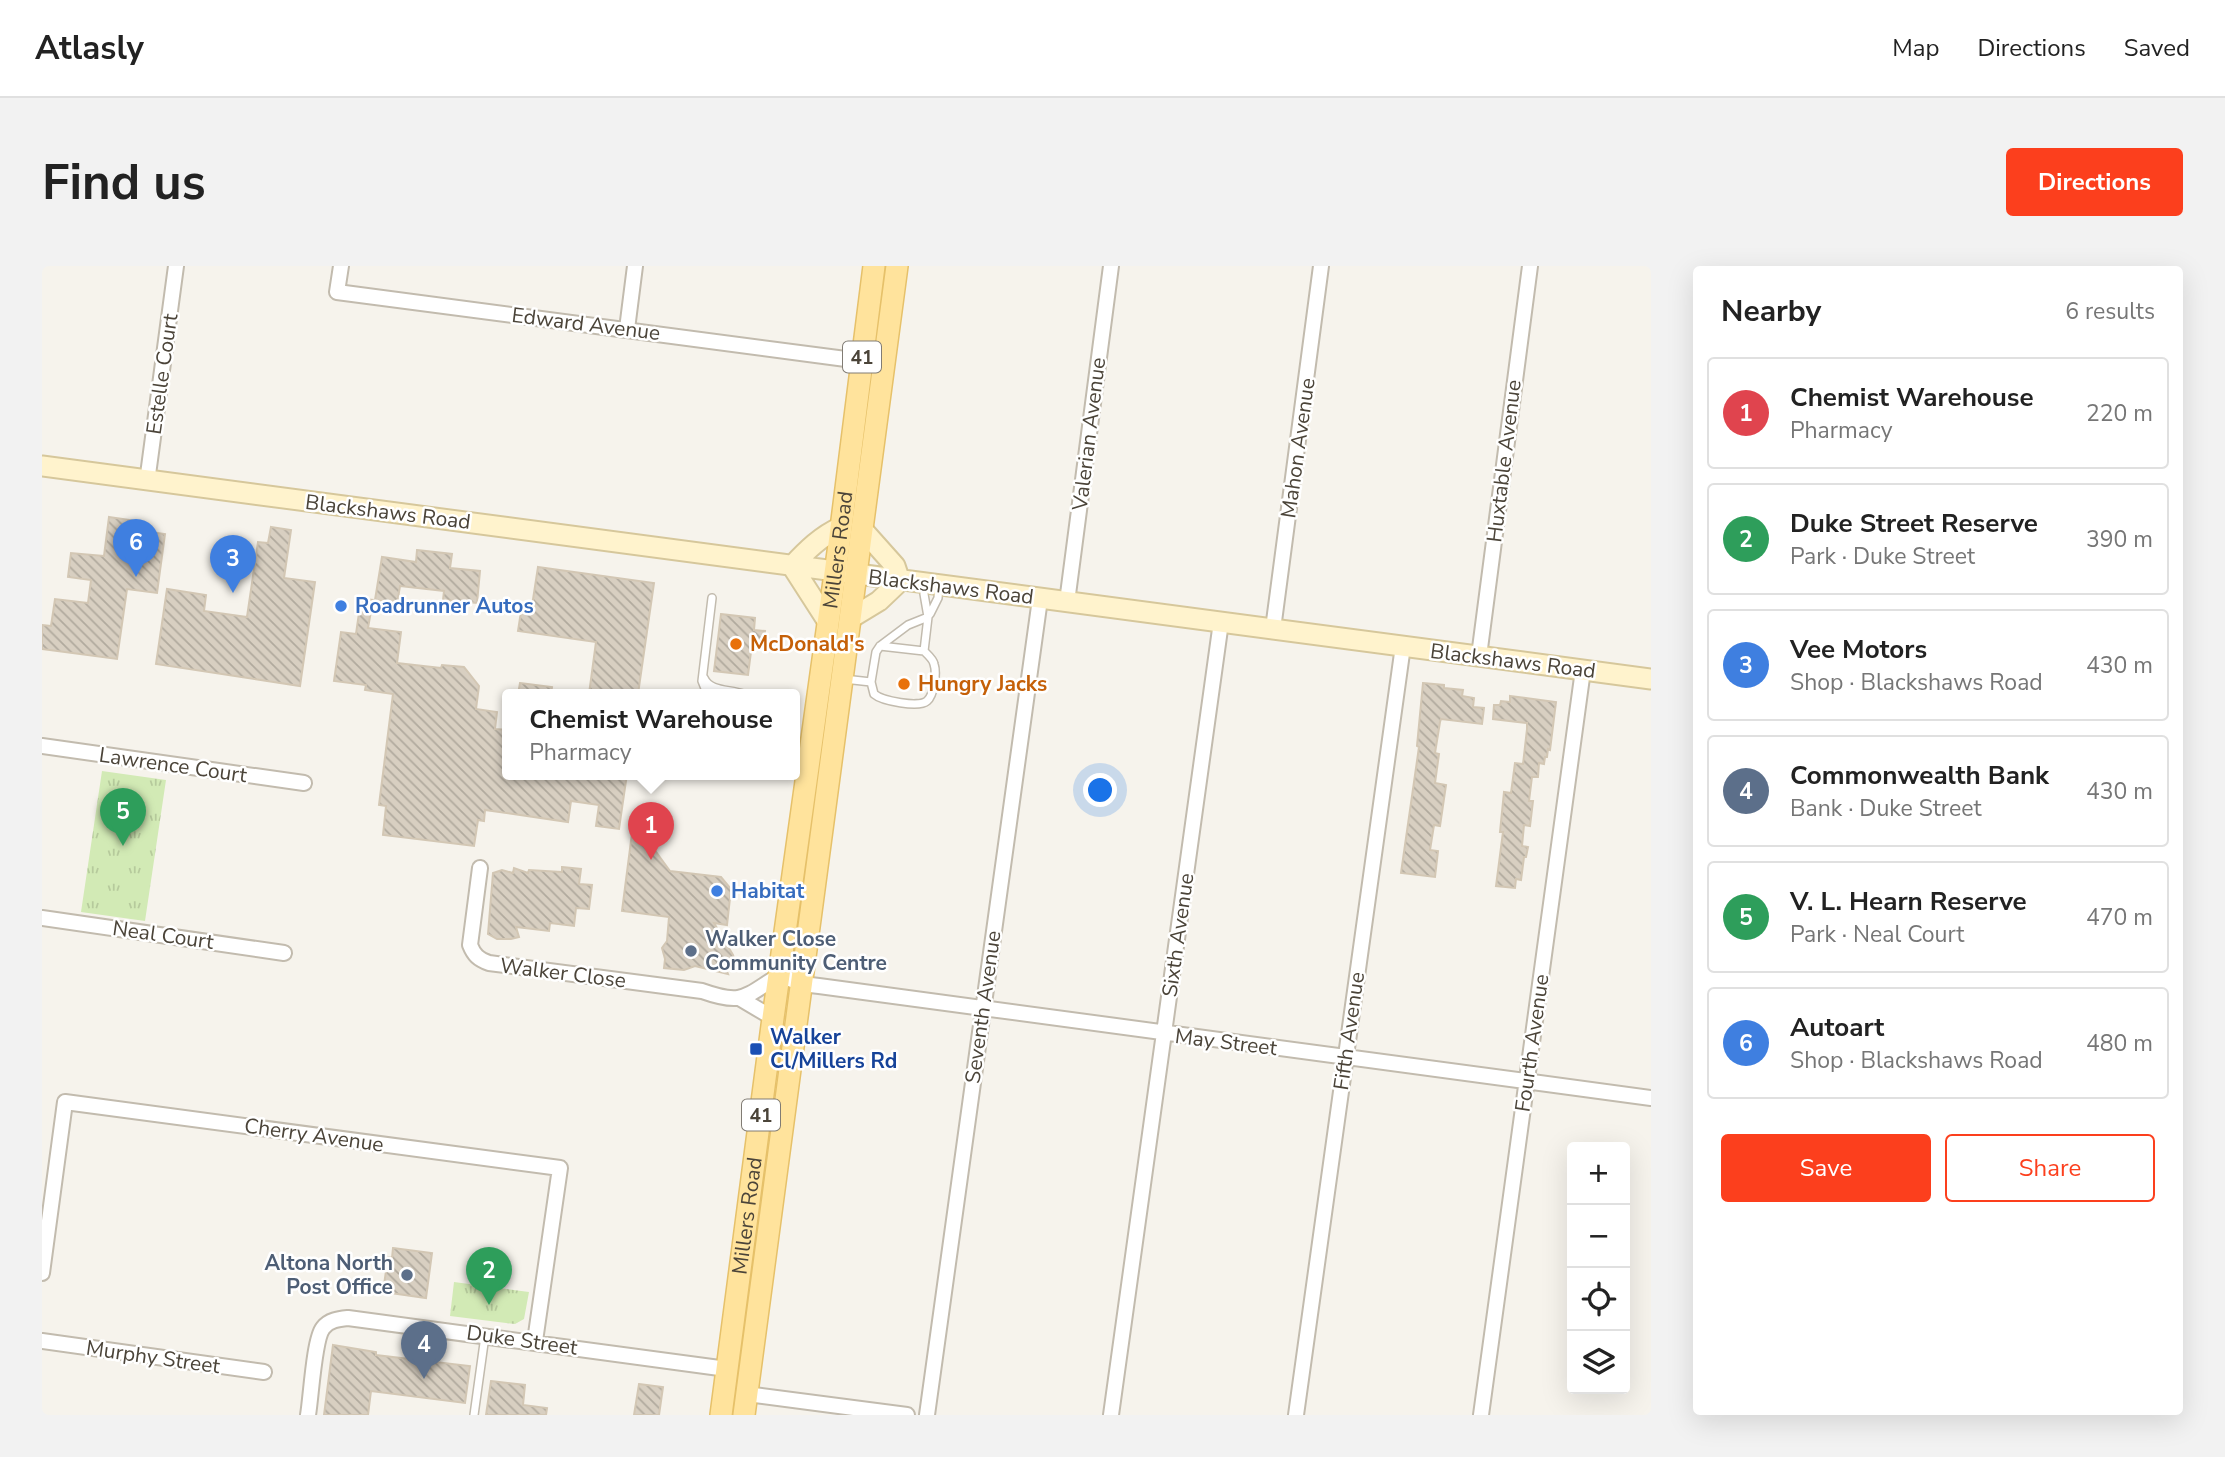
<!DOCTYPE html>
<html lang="en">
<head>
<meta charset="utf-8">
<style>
  :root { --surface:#fff; --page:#f2f2f2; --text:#222; --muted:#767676; --line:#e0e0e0; --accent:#fc3f1d }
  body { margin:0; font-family:"Nunito Sans",sans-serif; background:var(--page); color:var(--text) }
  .controls { position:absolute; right:21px; bottom:21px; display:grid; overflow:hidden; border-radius:7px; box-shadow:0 7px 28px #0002 }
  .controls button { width:63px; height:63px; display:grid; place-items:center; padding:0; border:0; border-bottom:2px solid var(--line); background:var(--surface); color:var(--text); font:35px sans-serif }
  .you { position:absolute; left:1059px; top:525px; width:24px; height:24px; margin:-18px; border:5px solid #fff; border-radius:50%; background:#1a73e8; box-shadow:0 0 0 10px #1a73e833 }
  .badge { display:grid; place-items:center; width:46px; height:46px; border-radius:50%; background:var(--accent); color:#fff; font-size:23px; font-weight:700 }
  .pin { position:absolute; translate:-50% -58px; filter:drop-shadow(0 2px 4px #0008) }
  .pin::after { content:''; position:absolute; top:37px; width:24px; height:21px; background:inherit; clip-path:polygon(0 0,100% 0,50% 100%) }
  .popup { position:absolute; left:460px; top:423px; width:298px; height:91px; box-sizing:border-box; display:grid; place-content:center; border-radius:7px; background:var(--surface); filter:drop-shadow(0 2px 5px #0005); font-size:23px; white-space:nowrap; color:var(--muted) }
  .popup b { font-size:26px; color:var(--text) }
  .popup::after { content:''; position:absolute; left:50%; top:100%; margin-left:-14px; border:14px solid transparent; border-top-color:var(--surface) }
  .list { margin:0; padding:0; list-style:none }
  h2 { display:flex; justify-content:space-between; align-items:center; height:91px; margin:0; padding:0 28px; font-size:30px }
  h2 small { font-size:23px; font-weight:400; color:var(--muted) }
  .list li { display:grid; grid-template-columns:46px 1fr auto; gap:21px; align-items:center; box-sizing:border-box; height:112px; margin:0 14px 14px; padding:0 14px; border:2px solid var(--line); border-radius:7px }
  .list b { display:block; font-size:26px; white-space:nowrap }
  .list p { margin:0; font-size:23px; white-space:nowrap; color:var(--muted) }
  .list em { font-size:23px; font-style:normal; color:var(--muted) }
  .actions { display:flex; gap:14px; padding:21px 28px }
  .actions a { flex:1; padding:16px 0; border:2px solid var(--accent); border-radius:7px; text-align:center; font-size:24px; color:var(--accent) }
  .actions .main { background:var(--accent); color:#fff }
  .icon { flex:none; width:38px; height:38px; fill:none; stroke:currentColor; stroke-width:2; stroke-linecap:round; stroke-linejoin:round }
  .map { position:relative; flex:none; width:1609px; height:1149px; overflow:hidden; border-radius:7px }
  header { display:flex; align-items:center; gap:42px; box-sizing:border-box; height:98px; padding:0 35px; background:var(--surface); border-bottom:2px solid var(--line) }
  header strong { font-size:33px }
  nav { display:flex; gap:38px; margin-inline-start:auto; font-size:24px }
  .intro { display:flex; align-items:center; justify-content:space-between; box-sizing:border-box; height:168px; padding:0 42px }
  h1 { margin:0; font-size:49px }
  .button { padding:18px 32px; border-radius:7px; background:var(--accent); color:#fff; font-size:24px; font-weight:700 }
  main { display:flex; gap:42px; padding:0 42px }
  aside { flex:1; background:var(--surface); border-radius:7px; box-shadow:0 7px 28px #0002 }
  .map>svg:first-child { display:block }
  .park { fill:url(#park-tufts) }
  .building { fill:url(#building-back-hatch); stroke:#d3c7b4; stroke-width:2 }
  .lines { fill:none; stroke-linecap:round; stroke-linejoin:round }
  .lane-casing { stroke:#c2bbae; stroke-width:10 }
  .street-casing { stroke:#c2bbae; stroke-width:18 }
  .secondary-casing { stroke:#d6c79b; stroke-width:23 }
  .primary-casing { stroke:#e6c16a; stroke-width:24 }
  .lane { stroke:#fff; stroke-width:7 }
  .street { stroke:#fff; stroke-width:14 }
  .secondary { stroke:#fff3cd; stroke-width:19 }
  .primary { stroke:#ffe39c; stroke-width:21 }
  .shop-dot { fill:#3f7fe0; stroke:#fff; stroke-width:2.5 }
  .food-dot { fill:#e8710a; stroke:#fff; stroke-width:2.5 }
  .service-dot { fill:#5c6f8a; stroke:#fff; stroke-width:2.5 }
  .transit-dot { fill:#1a4fb4; stroke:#fff; stroke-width:2.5 }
  .labels { text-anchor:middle; stroke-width:5; stroke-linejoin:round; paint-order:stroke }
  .shield { fill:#fff; stroke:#817c74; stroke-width:2 }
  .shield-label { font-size:19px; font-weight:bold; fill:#4b4439 }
  .street-label { font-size:21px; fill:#4b4439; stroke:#fff }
  .shop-label { font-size:21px; font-weight:bold; fill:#366cbe; stroke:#fff; text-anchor:start }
  .food-label { font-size:21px; font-weight:bold; fill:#c56008; stroke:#fff; text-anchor:start }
  .service-label { font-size:21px; font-weight:bold; fill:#4e5e75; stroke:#fff; text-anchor:start }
  .transit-label { font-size:21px; font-weight:bold; fill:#164399; stroke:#fff; text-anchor:start }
</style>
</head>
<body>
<header>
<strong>Atlasly</strong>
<nav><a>Map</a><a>Directions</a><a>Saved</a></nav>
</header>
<div class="intro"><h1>Find us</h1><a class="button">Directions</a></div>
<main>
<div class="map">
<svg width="1609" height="1149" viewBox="0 0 1609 1149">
  <defs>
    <pattern id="park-tufts" width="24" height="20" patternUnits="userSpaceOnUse" patternTransform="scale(1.75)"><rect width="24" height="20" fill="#d2eab5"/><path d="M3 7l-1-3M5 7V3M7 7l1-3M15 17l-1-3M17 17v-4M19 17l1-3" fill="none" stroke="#b6ca9c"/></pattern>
    <pattern id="building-back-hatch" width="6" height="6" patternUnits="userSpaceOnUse" patternTransform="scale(1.75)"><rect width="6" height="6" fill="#d8cfc1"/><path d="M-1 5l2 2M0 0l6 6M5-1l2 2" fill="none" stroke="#b1aa9e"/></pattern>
  </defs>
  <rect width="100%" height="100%" fill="#f6f3ec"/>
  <path class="park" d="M 60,505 L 124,514 L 103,655 L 39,646 Z
    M 412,1016 L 487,1026 L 482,1053 L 473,1058 L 408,1050 Z"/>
  <path class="building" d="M 67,251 L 95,255 L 94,264 L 123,268 L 115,327 L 85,323 L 75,393 L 0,383 L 0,359 L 9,360 L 13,333 L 46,337 L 49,314 L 26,311 L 29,287 L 62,290 Z
    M 229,261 L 249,264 L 242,312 L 273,316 L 258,420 L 114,398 L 125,323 L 164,329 L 162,345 L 205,351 L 216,276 L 226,277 Z
    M 375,284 L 410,288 L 408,302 L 438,305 L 435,337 L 401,334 L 402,325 L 358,320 L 355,338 L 333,334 L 340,291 L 374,296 Z
    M 496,301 L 612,317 L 596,428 L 547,428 L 554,376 L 476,365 L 480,339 L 490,340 Z
    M 319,333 L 331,334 L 326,362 L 359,366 L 355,397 L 399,402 L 400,399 L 422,401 L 437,420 L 434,443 L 455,446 L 453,463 L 466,464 L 466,508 L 585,508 L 577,563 L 554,560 L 557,539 L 529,535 L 526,556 L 443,544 L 442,555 L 436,554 L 432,580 L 341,569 L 344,540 L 337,539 L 351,428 L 323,424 L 324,419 L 292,415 L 299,366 L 314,368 Z
    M 679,348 L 713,352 L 712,364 L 723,365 L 721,379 L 710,378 L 706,409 L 672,405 Z
    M 478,417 L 510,421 L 509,428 L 476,428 Z
    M 1381,417 L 1402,419 L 1402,422 L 1421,424 L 1420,430 L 1432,432 L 1431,441 L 1442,442 L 1440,458 L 1399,453 L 1398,456 L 1393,487 L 1397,488 L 1393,517 L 1404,519 L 1398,560 L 1392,559 L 1388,584 L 1396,585 L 1393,611 L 1359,607 L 1377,481 L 1375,480 Z
    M 1468,430 L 1514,436 L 1508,484 L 1506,483 L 1505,491 L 1503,491 L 1502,498 L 1497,497 L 1496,511 L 1490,511 L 1487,535 L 1491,535 L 1488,560 L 1482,559 L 1480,580 L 1486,581 L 1484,591 L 1482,591 L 1479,614 L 1474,613 L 1473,622 L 1454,620 L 1461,566 L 1458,566 L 1462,526 L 1469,527 L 1473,497 L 1481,498 L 1485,463 L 1485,457 L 1451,453 L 1452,439 L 1458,439 L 1459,435 L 1468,436 Z
    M 590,567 L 601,568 L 628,605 L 679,611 L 689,623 L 685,659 L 672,657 L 691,689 L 694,699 L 683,701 L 686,708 L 653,700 L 642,704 L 622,702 L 623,693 L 620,682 L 625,675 L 627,651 L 580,645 Z
    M 520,601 L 539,603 L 537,618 L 550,619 L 547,643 L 534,642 L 532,660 L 508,657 L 507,665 L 474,661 L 477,671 L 469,673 L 455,673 L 446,668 L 451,607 L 460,604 L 471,607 L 472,602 L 486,607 L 487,604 L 520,606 Z
    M 351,982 L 390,987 L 384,1032 L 341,1026 L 346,991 L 350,992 Z
    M 291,1079 L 334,1086 L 334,1089 L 428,1100 L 423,1137 L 329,1125 L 326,1149 L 282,1149 Z
    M 449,1115 L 483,1119 L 481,1139 L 505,1142 L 504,1149 L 444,1149 Z
    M 597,1118 L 621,1121 L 617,1149 L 592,1149 Z"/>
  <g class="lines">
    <g class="lane-casing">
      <path id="lane" d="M 888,348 L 896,332 L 897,321
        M 838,380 L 882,385 L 886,351 L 882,328 L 883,319
        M 882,385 C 886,389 891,393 892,398 C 895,407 892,429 885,435 C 877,442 840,435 832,428 L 829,416 L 834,386 L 838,380 L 866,359 L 886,351
        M 662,412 C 668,426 688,423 701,428
        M 802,413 L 829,416
        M 669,428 L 664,425 L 660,415 L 670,332
        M 432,1149 L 443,1070"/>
    </g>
    <g class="street-casing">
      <path id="street" d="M 299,0 L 295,26 L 819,95
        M 585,63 L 593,0
        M 105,216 L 134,0
        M 1025,336 L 1069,0
        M 1231,363 L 1279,0
        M 1437,390 L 1488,0
        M 0,480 L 262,517
        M 438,602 L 428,679 C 432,689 436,693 447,697 L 660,725 C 702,740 703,730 738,709 L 760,718 L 777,720 L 1609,832
        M 0,652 L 242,687
        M 699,733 L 731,752
        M 0,1007 L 23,836 L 518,902 L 493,1075
        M 0,1075 L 222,1106
        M 705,1128 L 865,1149
        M 266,1149 C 269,1132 272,1073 281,1062 C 287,1054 297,1053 306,1052 L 685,1103
        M 885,1149 L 998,333
        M 1069,1149 L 1179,356
        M 1254,1149 L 1361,380
        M 1439,1149 L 1541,404"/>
    </g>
    <g class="secondary-casing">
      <path id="secondary" d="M 0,200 L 1609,413
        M 820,263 L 853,300 L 858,315
        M 750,300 L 786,356
        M 750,300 C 765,284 779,270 799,261
        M 809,352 L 837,335 L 858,315"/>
    </g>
    <g class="primary-casing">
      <g id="primary">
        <path id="s1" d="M 679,1149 L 731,752 L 796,286 L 832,0"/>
        <path d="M 702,1149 L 855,0"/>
      </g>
    </g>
    <use href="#lane" class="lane"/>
    <use href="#street" class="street"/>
    <use href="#secondary" class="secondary"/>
    <use href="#primary" class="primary"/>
  </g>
  <g class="shop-dot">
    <circle cx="299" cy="340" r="7"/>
    <circle cx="675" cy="625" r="7"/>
  </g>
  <g class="food-dot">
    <circle cx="694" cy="378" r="7"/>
    <circle cx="862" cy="418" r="7"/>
  </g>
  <g class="service-dot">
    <circle cx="649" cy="685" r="7"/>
    <circle cx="365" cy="1009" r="7"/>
  </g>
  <rect class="transit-dot" x="707" y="776" width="14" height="14" rx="3.5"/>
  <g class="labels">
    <g class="shield">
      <rect x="801" y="75.5" width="38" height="31" rx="5"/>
      <rect x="700" y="833.5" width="38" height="31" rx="5"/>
    </g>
    <g class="shield-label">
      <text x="820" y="98">41</text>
      <text x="719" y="856">41</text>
    </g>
    <g class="street-label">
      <text transform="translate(544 58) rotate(7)" y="7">Edward Avenue</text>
      <text transform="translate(120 108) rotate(-82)" y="7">Estelle Court</text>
      <text transform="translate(1047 168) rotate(-83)" y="7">Valerian Avenue</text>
      <text transform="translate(1256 182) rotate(-82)" y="7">Mahon Avenue</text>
      <text transform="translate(1462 195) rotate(-83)" y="7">Huxtable Avenue</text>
      <text transform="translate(346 246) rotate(7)" y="7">Blackshaws Road</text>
      <text dy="7" stroke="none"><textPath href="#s1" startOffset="873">Millers Road</textPath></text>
      <text transform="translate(909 321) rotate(7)" y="7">Blackshaws Road</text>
      <text transform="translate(1471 395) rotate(7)" y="7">Blackshaws Road</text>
      <text transform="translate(131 499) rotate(8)" y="7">Lawrence Court</text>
      <text transform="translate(121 669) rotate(8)" y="7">Neal Court</text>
      <text transform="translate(1136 669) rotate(-82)" y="7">Sixth Avenue</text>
      <text transform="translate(521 707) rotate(7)" y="7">Walker Close</text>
      <text transform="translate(941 741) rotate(-82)" y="7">Seventh Avenue</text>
      <text transform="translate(1307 765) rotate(-82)" y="7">Fifth Avenue</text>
      <text transform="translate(1184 776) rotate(7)" y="7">May Street</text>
      <text transform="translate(1490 777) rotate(-82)" y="7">Fourth Avenue</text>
      <text transform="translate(272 869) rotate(8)" y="7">Cherry Avenue</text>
      <text dy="7" stroke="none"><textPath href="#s1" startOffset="201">Millers Road</textPath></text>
      <text transform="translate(480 1074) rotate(8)" y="7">Duke Street</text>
      <text transform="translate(111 1091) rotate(8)" y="7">Murphy Street</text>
    </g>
    <g class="shop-label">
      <text x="313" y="347">Roadrunner Autos</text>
      <text x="689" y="632">Habitat</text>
    </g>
    <g class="food-label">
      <text x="708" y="385">McDonald's</text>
      <text x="876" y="425">Hungry Jacks</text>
    </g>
    <g class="service-label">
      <text x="663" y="680">Walker Close<tspan x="663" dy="24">Community Centre</tspan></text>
      <text x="351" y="1004" text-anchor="end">Altona North<tspan x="351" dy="24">Post Office</tspan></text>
    </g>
    <g class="transit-label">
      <text x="728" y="778">Walker<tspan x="728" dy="24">Cl/Millers Rd</tspan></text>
    </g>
  </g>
</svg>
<div class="controls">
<button>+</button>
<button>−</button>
<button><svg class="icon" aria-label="locate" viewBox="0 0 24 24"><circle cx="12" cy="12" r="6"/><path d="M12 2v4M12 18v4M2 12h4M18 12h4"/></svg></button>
<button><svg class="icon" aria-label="layers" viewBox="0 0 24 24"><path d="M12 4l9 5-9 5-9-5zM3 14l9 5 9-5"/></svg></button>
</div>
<div class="you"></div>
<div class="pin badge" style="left:609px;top:594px;background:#e0444e">1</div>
<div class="popup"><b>Chemist Warehouse</b>Pharmacy</div>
<div class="pin badge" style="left:447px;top:1039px;background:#2e9e5b">2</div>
<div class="pin badge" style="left:191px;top:327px;background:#3f7fe0">3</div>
<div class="pin badge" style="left:382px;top:1113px;background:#5c6f8a">4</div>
<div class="pin badge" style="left:81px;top:580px;background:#2e9e5b">5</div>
<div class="pin badge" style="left:94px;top:311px;background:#3f7fe0">6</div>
</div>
<aside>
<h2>Nearby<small>6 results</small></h2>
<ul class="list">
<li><span class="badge" style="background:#e0444e">1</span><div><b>Chemist Warehouse</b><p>Pharmacy</p></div><em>220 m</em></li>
<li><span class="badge" style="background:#2e9e5b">2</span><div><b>Duke Street Reserve</b><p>Park · Duke Street</p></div><em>390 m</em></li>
<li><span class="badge" style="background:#3f7fe0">3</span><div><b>Vee Motors</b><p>Shop · Blackshaws Road</p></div><em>430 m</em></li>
<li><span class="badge" style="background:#5c6f8a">4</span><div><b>Commonwealth Bank</b><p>Bank · Duke Street</p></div><em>430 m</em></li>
<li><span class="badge" style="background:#2e9e5b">5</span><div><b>V. L. Hearn Reserve</b><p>Park · Neal Court</p></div><em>470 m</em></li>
<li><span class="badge" style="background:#3f7fe0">6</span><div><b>Autoart</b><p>Shop · Blackshaws Road</p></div><em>480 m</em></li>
</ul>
<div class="actions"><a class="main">Save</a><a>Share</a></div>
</aside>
</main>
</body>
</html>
